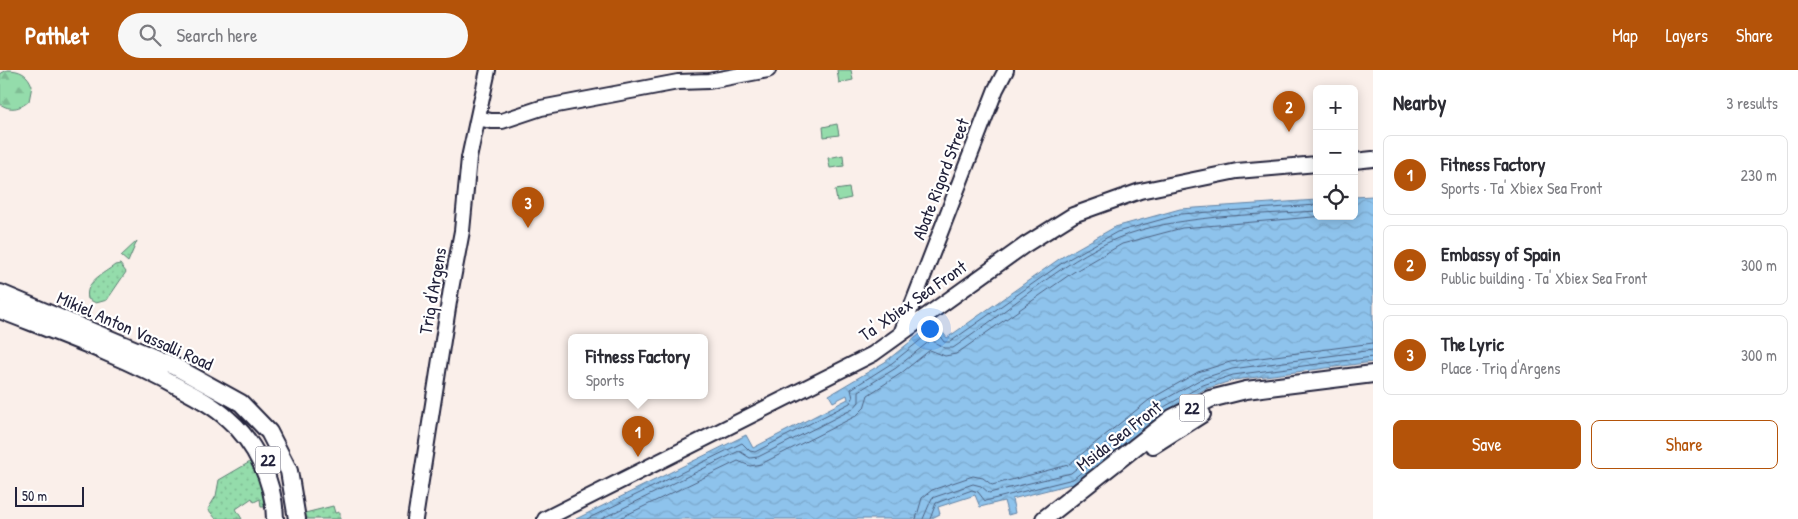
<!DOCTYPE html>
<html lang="en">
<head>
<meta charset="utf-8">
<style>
  :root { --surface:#fff; --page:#f7f7f7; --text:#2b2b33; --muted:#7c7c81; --line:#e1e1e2; --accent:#b45309 }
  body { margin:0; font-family:"Patrick Hand",sans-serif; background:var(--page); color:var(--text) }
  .controls { position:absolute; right:15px; top:15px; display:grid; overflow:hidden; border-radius:8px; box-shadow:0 2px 12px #0003 }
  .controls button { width:45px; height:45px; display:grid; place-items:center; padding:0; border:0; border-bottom:1px solid var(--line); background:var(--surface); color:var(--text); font:25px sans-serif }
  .scale { position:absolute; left:15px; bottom:12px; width:69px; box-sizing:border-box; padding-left:5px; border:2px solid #22223b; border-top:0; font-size:14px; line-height:18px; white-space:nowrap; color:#22223b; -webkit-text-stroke:4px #fff; paint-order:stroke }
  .you { position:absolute; left:929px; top:258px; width:18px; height:18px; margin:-12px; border:4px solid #fff; border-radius:50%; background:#1a73e8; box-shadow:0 0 0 8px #1a73e833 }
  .badge { display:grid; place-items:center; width:32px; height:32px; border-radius:50%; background:var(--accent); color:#fff; font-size:16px; font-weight:700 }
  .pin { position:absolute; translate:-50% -41px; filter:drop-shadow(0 1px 2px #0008) }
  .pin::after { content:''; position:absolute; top:26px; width:18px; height:15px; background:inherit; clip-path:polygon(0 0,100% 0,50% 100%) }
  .popup { position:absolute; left:568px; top:264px; width:140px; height:65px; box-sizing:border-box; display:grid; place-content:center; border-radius:8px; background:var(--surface); filter:drop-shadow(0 1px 4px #0005); font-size:16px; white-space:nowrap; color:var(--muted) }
  .popup b { font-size:19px; color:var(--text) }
  .popup::after { content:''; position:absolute; left:50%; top:100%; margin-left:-10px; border:10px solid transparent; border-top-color:var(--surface) }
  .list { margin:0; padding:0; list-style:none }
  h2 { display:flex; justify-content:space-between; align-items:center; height:65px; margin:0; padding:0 20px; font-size:21px }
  h2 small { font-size:16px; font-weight:400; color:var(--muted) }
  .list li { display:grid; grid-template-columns:32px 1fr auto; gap:15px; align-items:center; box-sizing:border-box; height:80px; margin:0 10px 10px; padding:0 10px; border:1px solid var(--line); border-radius:8px }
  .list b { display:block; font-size:19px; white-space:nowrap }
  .list p { margin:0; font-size:16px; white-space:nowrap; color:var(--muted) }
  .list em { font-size:16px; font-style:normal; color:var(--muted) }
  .actions { display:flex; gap:10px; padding:15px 20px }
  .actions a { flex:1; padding:11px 0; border:1px solid var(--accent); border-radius:8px; text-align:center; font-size:18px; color:var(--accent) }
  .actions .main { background:var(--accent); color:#fff }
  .icon { flex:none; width:28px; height:28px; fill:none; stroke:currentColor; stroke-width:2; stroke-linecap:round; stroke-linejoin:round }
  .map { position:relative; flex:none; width:1373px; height:449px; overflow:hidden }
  header { display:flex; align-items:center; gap:30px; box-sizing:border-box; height:70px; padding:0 25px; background:var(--accent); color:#fff }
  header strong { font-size:24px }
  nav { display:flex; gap:28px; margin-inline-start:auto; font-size:18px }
  .search { width:350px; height:45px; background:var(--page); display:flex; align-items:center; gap:12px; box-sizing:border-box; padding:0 18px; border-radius:28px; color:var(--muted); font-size:19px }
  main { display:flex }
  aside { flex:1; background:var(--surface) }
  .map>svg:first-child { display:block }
  .grass { fill:url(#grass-dots); stroke:#5b7f73 }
  .forest { fill:url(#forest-firs); stroke:#5b7f73 }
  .garden { fill:#94dcab; stroke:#5b7f73 }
  .water { fill:url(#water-waves); stroke:#6383a5 }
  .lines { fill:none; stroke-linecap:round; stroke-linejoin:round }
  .shore { stroke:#4d6282; stroke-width:1 }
  .secondary-casing { stroke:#22223b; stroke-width:18 }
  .trunk-casing { stroke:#22223b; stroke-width:20 }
  .secondary { stroke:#fff; stroke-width:14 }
  .trunk { stroke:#fff; stroke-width:16 }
  .labels { text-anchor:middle; stroke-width:4.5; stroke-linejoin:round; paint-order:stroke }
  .shield { fill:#fff; stroke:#646476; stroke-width:1 }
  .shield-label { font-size:16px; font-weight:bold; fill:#22223b }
  .street-label { font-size:18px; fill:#22223b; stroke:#fff }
</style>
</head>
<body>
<header>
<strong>Pathlet</strong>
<div class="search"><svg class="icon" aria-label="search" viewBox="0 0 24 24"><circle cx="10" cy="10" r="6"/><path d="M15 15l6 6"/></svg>Search here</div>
<nav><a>Map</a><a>Layers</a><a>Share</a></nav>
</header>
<main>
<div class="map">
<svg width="1373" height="449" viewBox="0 0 1373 449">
  <defs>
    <pattern id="grass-dots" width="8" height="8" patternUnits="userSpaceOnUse" patternTransform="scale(1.25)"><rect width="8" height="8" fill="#94dcab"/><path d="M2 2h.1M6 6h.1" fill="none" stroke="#7fbc94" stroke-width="1.8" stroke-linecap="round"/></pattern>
    <pattern id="forest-firs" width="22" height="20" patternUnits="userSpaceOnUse" patternTransform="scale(1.25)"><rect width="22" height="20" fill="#94dcab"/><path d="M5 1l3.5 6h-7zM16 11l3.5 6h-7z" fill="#7fbc94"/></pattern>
    <pattern id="water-waves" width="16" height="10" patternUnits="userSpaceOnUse" patternTransform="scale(1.25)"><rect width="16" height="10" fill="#8ec3ec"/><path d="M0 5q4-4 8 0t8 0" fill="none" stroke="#7aa7cb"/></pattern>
  </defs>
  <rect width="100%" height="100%" fill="#faefea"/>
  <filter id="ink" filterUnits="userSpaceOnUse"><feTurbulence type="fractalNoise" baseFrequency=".02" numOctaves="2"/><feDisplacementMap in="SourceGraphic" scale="10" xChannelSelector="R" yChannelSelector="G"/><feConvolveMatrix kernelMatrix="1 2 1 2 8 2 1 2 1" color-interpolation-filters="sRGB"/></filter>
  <g filter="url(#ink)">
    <path class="grass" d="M 137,171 L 128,192 L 121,186 Z
      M 120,194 L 126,202 L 107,230 L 96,233 L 88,229 C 84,212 103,204 115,195 Z
      M 250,392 L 263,419 L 267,437 L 261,437 L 260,429 L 254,432 L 252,428 L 236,439 L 242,449 L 216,449 L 208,439 L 216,426 L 219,410 Z
      M 333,436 L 335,443 L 340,442 L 340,449 L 302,449 L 301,444 Z"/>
    <path class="forest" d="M 7,0 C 20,0 28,4 32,16 L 29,31 C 20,39 10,41 0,34 L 0,4 Z"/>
    <path class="garden" d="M 837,0 L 851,0 L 853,10 L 839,13 Z
      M 837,54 L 839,65 L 824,67 L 823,57 Z
      M 843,85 L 844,96 L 830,98 L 828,88 Z
      M 849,118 L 851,128 L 837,131 L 835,120 Z"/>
    <path class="water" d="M 1373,126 L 1373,292 L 1234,310 L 1205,319 L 1160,345 L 1072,417 L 1071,414 L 1012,429 L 1015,443 L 1008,445 L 1004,431 L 980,437 L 975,425 L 938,437 L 940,444 L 930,449 L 576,449 L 746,365 L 753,378 L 848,329 L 847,325 L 833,332 L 829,325 L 885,292 L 935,252 L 947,268 L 1062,187 L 1115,157 L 1180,139 L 1317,130 L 1317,146 L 1354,146 L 1354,127 Z"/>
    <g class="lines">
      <path class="shore" d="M 587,449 L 742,373 L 750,381 L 755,382 L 850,333 L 853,328 L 851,319 L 892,293 L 933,260 L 936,261 L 944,272 L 950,272 L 1065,191 L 1117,162 L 1181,144 L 1317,135
        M 601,449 L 739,381 L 750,388 L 758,387 L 853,339 L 859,332 L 859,321 L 896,298 L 931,270 L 944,278 L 953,278 C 1006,243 1060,192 1118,168 C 1173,145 1256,145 1317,141
        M 618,449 L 738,391 L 750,396 L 761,394 L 856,346 L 864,338 L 868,325 L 900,304 L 930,280 L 945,286 L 956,284 L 1072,203 L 1122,174 L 1182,158 L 1325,146
        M 916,449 L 922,428 L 932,420 L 973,406 L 983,408 L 992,415 L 1068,395 L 1149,330 L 1198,302 L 1230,292 L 1373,273
        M 923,449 L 932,428 L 973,414 L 981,416 L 989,423 L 1071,403 L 1153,336 L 1201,309 L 1232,299 L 1373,280
        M 930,449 L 936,433 L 972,420 L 978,422 L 985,431 L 1073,409 L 1157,341 L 1203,315 L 1233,305 L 1373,287"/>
      <g class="secondary-casing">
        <path id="secondary" d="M 478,48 L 491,51 L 502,51 L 541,38 L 678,12 L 709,11 L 768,0
          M 1354,91 L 1373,89
          M 902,261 L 996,19 L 1006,0
          M 415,449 L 451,219 L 462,161 L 469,88 L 488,0
          M 545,449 L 873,284 L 1025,175 L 1073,145 L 1140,121 L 1237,101 L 1317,94"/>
      </g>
      <g class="trunk-casing">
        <path id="trunk" d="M 0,223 L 174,296 L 241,333 L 269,362 L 289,401 L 297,449
          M 0,240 C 61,264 123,286 180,318 C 197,327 214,336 228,349 C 256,373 274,412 275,449
          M 1153,375 L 1202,344
          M 1044,449 L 1172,348 L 1210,329 L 1246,320 L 1373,304"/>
      </g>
      <use href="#secondary" class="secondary"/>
      <use href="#trunk" class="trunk"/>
    </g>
  </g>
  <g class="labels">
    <g class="shield">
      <rect x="1179.5" y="324.5" width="25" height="27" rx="4"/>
      <rect x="255.5" y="376.5" width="25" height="27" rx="4"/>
    </g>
    <g class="shield-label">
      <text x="1192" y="344">22</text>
      <text x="268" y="396">22</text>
    </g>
    <g class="street-label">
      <text transform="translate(941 109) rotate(-69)" y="6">Abate Rigord Street</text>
      <text transform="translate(433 221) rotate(-80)" y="6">Triq d'Argens</text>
      <text transform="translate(913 231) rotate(-35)" y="6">Ta' Xbiex Sea Front</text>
      <text transform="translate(135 261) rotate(24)" y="6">Mikiel Anton Vassalli Road</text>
      <text transform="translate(1119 366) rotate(-38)" y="6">Msida Sea Front</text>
    </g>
  </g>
</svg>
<div class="controls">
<button>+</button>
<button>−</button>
<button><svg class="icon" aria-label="locate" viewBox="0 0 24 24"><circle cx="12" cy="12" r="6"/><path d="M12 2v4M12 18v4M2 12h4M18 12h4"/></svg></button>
</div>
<div class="scale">50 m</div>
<div class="you"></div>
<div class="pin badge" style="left:638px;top:387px">1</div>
<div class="popup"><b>Fitness Factory</b>Sports</div>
<div class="pin badge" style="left:1289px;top:62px">2</div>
<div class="pin badge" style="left:528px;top:158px">3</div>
</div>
<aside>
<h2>Nearby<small>3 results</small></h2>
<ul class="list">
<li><span class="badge">1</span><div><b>Fitness Factory</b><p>Sports · Ta' Xbiex Sea Front</p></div><em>230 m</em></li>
<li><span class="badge">2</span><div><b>Embassy of Spain</b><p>Public building · Ta' Xbiex Sea Front</p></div><em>300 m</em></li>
<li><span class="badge">3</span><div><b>The Lyric</b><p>Place · Triq d'Argens</p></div><em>300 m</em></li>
</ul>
<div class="actions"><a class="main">Save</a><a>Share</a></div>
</aside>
</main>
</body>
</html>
